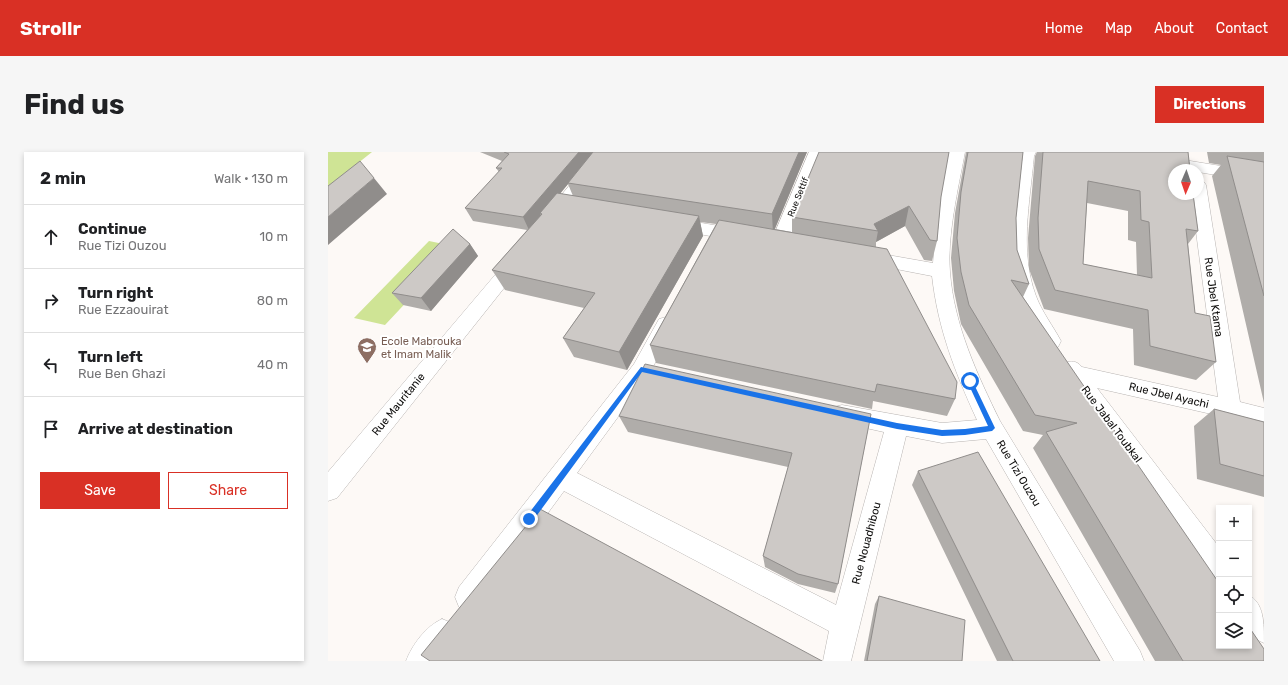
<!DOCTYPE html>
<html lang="en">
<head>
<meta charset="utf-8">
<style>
  :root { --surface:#fff; --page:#f6f6f6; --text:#202124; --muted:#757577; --line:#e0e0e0; --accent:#d93025 }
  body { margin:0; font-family:Rubik,sans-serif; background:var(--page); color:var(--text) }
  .controls { position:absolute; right:12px; bottom:12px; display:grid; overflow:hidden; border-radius:0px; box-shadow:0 2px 6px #0003 }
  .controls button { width:36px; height:36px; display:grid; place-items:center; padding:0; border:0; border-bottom:1px solid var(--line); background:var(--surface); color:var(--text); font:20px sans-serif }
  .compass { position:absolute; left:840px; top:12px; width:36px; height:36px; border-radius:50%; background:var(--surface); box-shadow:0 2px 6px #0003; rotate:182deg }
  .stop { position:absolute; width:12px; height:12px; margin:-9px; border:3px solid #1a73e8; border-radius:50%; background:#fff }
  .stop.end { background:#1a73e8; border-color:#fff; box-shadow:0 1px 4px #0008 }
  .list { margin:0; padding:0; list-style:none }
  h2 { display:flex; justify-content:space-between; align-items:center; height:52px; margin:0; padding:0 16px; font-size:17px }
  h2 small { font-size:13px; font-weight:400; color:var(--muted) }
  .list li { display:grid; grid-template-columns:26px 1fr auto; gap:12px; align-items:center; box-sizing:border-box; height:64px; padding:0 16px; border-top:1px solid var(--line) }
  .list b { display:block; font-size:15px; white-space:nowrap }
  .list p { margin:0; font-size:13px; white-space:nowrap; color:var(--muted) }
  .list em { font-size:13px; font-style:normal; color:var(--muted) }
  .actions { display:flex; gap:8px; padding:12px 16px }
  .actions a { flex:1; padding:9px 0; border:1px solid var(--accent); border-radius:0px; text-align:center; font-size:14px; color:var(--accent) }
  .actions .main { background:var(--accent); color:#fff }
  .icon { flex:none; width:22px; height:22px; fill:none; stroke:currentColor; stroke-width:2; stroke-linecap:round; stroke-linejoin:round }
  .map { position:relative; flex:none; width:936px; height:509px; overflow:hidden; border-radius:0px }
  header { display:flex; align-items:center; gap:24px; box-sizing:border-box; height:56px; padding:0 20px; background:var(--accent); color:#fff }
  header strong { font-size:19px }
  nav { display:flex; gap:22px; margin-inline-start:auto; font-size:14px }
  .intro { display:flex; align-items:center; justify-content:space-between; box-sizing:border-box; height:96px; padding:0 24px }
  h1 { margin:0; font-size:28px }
  .button { padding:10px 18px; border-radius:0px; background:var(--accent); color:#fff; font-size:14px; font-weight:700 }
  main { display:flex; gap:24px; padding:0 24px }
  aside { flex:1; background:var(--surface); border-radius:0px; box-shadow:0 2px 6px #0003 }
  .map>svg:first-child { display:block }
  .green { fill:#cfe495 }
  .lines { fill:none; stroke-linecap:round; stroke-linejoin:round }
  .minor-casing { stroke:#b8b4b2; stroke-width:1 }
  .minor { fill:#fff; fill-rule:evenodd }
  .wall { fill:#b0adaa; fill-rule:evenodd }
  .shaded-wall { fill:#908d8b }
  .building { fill:#cdc9c6; stroke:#908d8b; fill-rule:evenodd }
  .route { fill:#1a73e8 }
  .labels { text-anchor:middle; stroke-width:4; stroke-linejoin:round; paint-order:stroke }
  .far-street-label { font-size:9px; fill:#0f0e0d; stroke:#fff }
  .street-label { font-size:11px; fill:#0f0e0d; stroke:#fff }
  .education-label { font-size:11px; fill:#785e54; stroke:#fff; text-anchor:start }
</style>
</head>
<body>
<header>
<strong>Strollr</strong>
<nav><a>Home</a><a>Map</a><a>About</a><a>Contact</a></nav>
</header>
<div class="intro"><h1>Find us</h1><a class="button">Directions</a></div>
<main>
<aside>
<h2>2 min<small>Walk · 130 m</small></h2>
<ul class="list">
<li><svg class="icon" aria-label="ahead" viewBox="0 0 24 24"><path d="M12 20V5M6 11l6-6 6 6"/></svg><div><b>Continue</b><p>Rue Tizi Ouzou</p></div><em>10 m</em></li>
<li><svg class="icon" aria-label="right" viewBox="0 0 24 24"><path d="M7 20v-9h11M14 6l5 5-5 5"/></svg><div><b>Turn right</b><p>Rue Ezzaouirat</p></div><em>80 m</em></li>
<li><svg class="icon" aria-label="left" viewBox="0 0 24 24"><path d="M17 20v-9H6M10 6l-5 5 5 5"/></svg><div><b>Turn left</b><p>Rue Ben Ghazi</p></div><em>40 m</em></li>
<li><svg class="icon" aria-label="arrive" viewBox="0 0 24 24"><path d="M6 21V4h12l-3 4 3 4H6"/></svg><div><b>Arrive at destination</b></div></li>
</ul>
<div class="actions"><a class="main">Save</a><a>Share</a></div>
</aside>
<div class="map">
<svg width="936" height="509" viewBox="0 0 936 509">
  <rect width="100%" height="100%" fill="#fdf9f6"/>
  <path class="green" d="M 0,0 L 44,0 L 0,35 Z
    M 101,89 L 130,95 L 57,173 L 26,166 Z"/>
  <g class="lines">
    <g class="minor-casing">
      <path id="minor" d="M 269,0 L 285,0 L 229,71 L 223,72 L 217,71 L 215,67 L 217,63 Z
        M 481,0 L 497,0 L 461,90 L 458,94 L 452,96 L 446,94 L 443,90 Z
        M 621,0 L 637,0 C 630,37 619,84 622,120 C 626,173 649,222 672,269 L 812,499 L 816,509 L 786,509 L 658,287 L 614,291 L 578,284 L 523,509 L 495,509 L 501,479 L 236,339 L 151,455 L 141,459 L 131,455 L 127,445 L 131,435 L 306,212 L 331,167 L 338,165 L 345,167 L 348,172 L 320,224 L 249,321 L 508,453 L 556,280 L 506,269 L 503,262 L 506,255 L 514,253 L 614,271 L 649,268 C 627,220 610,177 604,124 L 537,111 L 531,109 L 528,105 L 531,101 L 537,99 L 605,111 L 609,65 Z
        M 692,0 L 708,0 L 706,4 C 702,50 691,99 708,144 C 714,160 725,174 733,189 L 730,195 L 723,197 L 716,195 C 668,122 681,84 690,4 Z
        M 772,0 L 807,0 L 936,21 L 936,31 L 870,20 L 870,18 L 860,18 L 780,5 L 775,3 Z
        M 870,28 L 876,30 L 878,33 L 912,250 L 936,256 L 936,274 L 769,236 L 891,395 L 891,430 L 882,426 L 739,228 L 733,217 L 736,211 C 743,209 748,208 754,215 L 890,245 L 863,42 L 870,42 Z
        M 344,66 L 415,78 L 421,80 L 424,84 L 421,88 L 415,90 L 338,76 L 336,72 L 338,68 Z
        M 190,101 L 196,103 L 199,107 L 196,111 L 9,346 L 0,349 L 0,320 L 184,103 Z
        M 921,443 C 936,452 936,470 936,491 C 914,482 921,464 921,443 Z
        M 114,467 L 124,471 L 128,481 L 124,491 L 110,509 L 78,509 C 84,493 98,474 114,467 Z"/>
    </g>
    <use href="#minor" class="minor"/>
  </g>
  <path class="wall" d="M 152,0 L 479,0 L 447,77 L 464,80 L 464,65 L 613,45 L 609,89 L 604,109 L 596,108 L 577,74 L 548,90 L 548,95 L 627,247 L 619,264 L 545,249 L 544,257 L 328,211 L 322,193 L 388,72 L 372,70 L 375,84 L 299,218 L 246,205 L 235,186 L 256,156 L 177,138 L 164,118 L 199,78 L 145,69 L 137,56 L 171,20 L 168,16 L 174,9 ZM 240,32 L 245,44 L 232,42 Z
    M 638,0 L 695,0 L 688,66 L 689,98 L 701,132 L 695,145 L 936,509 L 827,509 L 705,296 L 715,283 L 695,279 L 633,172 L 626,139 L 623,106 L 627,61 Z
    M 709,0 L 860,0 L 870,79 L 860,92 L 867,161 L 888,210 L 868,228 L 806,213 L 805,177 L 716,157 L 701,117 L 700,86 L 707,4 ZM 759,51 L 800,59 L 800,88 L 808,90 L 809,123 L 755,112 Z
    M 879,0 L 936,0 L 936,251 L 884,24 L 893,13 L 881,11 Z
    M 142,92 L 150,104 L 103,159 L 75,153 L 64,141 Z
    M 886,257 L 936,270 L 936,345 L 869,327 L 866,274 Z
    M 543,262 L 510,432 L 507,441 L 470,432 L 437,415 L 435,404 L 460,315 L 300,280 L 291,264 Z
    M 590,319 L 772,509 L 669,509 L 584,333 Z
    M 551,444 L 634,509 L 536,509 L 547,452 Z"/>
  <path class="shaded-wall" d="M 251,0 L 267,0 L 240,31 L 240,32 L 214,63 L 214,62 L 212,61 L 213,64 L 201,78 L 195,65 Z
    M 471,0 L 479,0 L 445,81 L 444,62 Z
    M 46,26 L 59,42 L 0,93 L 0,65 Z
    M 581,54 L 577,74 L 548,90 L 550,79 L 546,72 Z
    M 371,64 L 375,84 L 299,218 L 291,200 Z
    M 142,92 L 150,104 L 103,159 L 93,146 Z"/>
  <path class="building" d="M 176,0 L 251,0 L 195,65 L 137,56 L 174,16 L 168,16 L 181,2 Z
    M 265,0 L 471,0 L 444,62 L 240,31 Z
    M 491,0 L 621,0 L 613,45 L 609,89 L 602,88 L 581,54 L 546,72 L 550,79 L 464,65 Z
    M 640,0 L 695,0 L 688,66 L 689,98 L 701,132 L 683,128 L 891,431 L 891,494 L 921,494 L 921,475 L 936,497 L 936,509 L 855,509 L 718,280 L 749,271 L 707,263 L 641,153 L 633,120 L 629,86 L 633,40 Z
    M 715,0 L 860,0 L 862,18 L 846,18 L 846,42 L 865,42 L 870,79 L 858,77 L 867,161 L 882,164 L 888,210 L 822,194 L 820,158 L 727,138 L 711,97 L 710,66 ZM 760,29 L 812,39 L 813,68 L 821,70 L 824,126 L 755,112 Z
    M 899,4 L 936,10 L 936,144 Z
    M 32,9 L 46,26 L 0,65 L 0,34 Z
    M 229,41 L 371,64 L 291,200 L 235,186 L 267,141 L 164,118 L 214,62 L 212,61 Z
    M 391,68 L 559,97 L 629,230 L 627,247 L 549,232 L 547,240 L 322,193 Z
    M 125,77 L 142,92 L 93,146 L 64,141 Z
    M 317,212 L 543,262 L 510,432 L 470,422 L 435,404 L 464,301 L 291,264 Z
    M 886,257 L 936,270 L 936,324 L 892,312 Z
    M 650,300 L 772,509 L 685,509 L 590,319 Z
    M 212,357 L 494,509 L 102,509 L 93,503 Z
    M 551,444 L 637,468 L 634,509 L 539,509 Z"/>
  <path class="route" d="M 313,215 L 569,271 L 614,278 L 637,277 L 660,274 L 639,229 L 642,227 L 644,228 L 667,276 L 664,279 L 637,283 L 614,284 L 569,277 L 314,220 L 204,370 L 198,370 L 198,365 Z"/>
  <defs>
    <g id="school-pin" transform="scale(1)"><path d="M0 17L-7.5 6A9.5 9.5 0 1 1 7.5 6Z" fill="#8d6e63" stroke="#fff"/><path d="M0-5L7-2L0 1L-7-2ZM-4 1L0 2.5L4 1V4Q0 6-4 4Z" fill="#fff"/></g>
  </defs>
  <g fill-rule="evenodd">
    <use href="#school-pin" x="39" y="195"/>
  </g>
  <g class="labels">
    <g class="far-street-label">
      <text transform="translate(470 45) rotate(-68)" y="3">Rue Settif</text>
    </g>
    <g class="street-label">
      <text transform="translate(886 145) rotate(82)" y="4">Rue Jbel Ktama</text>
      <text transform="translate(841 243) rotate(13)" y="4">Rue Jbel Ayachi</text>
      <text transform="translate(70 252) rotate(-51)" y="4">Rue Mauritanie</text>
      <text transform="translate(784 272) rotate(53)" y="4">Rue Jabal Toubkal</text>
      <text transform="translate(691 321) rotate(59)" y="4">Rue Tizi Ouzou</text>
      <text transform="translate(538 391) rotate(-75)" y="4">Rue Nouadhibou</text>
    </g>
    <g class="education-label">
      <text x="53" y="193">Ecole Mabrouka<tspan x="53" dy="13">et Imam Malik</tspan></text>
    </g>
  </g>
</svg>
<div class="controls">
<button>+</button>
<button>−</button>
<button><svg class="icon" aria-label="locate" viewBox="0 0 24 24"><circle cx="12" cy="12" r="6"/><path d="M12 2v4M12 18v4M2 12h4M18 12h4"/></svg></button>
<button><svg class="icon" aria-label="layers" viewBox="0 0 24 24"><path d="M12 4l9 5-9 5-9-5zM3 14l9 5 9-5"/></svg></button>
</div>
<svg class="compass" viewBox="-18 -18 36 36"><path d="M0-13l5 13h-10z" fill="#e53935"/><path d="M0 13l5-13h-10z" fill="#757577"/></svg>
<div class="stop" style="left:642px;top:229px"></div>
<div class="stop end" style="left:201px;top:367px"></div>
</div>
</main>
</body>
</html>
